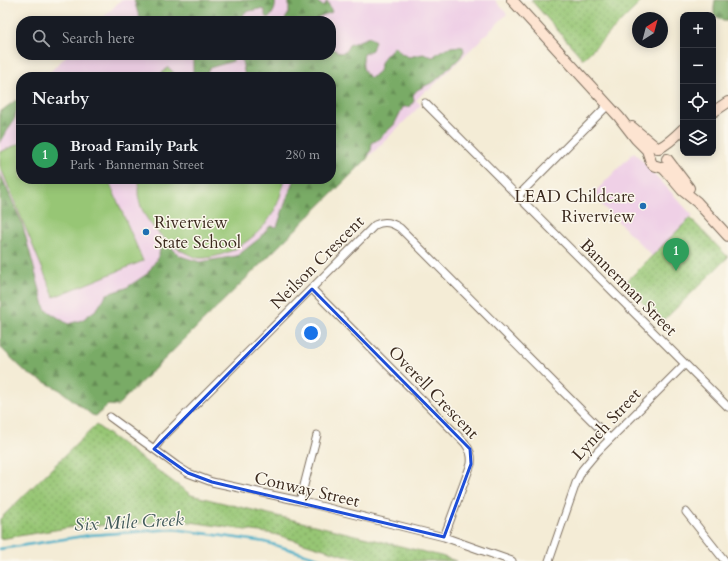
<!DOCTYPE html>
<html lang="en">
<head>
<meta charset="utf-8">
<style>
  :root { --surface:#171b24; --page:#242831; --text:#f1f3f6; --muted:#9ea1a6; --line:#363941; --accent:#7c3aed }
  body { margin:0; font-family:Cardo,serif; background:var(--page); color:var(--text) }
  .controls { position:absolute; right:12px; top:12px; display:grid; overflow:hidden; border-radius:8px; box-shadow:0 2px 10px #0003 }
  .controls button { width:36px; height:36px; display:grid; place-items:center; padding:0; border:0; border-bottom:1px solid var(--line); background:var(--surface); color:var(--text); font:20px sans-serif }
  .compass { position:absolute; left:632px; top:12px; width:36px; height:36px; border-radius:50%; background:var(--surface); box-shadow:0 2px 10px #0003; rotate:36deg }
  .you { position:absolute; left:311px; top:333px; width:14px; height:14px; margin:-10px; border:3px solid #fff; border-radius:50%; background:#1a73e8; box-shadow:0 0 0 6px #1a73e833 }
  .badge { display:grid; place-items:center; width:26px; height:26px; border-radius:50%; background:var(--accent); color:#fff; font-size:13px; font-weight:700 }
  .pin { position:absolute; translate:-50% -33px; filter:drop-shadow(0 1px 2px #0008) }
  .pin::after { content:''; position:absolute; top:21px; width:14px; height:12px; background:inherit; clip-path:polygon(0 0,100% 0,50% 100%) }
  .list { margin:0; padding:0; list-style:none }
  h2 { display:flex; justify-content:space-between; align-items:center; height:52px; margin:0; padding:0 16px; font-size:17px }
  h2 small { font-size:13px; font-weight:400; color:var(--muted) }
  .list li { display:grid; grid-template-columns:26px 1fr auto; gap:12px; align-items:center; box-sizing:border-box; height:60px; padding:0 16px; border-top:1px solid var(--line) }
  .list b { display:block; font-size:15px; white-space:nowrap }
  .list p { margin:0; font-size:13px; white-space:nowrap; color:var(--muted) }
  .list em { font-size:13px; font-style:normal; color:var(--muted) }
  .icon { flex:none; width:22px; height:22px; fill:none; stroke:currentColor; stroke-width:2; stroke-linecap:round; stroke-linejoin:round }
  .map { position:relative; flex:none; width:728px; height:561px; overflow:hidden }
  .search { position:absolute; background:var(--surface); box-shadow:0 2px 10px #0003; left:16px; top:16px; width:320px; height:44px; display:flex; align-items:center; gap:10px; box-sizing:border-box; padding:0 14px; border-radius:16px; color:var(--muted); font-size:15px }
  .panel { position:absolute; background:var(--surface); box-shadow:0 2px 10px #0003; left:16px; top:72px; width:320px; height:112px; border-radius:16px }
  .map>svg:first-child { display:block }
  .built { fill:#efd0e6 }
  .grass { fill:#97c675; stroke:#69784a }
  .forest { fill:url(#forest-firs); stroke:#5a6a42 }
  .park { fill:url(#park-dots); stroke:#69784a }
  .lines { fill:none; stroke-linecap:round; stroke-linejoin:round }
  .stream { stroke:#4ab0c9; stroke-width:2.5 }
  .street-casing { stroke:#7c6e5e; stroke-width:9 }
  .secondary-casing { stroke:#7c6e5e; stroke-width:12 }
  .street { stroke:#fff; stroke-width:7 }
  .secondary { stroke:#fde4d1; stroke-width:10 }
  .marked { fill:none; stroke:#1d4ed8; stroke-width:3; stroke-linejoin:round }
  .poi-dot { fill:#1f6fb2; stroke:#fbf7ec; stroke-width:1.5 }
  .labels { text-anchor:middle; stroke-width:3; stroke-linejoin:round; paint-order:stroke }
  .poi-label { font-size:17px; fill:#3b2a1e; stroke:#fbf7ec; text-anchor:end }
  .street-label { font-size:17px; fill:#3b2a1e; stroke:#fbf7ec }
  .water-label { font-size:18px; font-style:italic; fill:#40595a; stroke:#fbf7ec }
</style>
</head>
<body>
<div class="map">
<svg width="728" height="561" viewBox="0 0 728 561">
  <defs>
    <pattern id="forest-firs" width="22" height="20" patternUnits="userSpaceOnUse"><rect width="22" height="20" fill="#79ab66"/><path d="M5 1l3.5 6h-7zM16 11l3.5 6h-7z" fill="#648b53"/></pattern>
    <pattern id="park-dots" width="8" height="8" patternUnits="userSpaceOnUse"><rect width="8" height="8" fill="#97c675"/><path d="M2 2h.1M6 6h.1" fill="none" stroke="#7ca15f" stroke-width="1.8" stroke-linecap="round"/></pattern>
  </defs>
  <rect width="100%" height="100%" fill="#fbf7ec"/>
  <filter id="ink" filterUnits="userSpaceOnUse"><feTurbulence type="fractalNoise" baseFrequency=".025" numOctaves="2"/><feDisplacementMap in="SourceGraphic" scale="8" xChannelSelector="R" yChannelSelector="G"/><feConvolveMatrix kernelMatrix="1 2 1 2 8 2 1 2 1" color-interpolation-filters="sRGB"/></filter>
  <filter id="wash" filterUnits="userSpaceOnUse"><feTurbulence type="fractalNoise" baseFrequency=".012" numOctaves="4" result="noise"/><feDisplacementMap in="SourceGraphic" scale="16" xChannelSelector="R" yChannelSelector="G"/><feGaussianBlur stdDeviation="0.9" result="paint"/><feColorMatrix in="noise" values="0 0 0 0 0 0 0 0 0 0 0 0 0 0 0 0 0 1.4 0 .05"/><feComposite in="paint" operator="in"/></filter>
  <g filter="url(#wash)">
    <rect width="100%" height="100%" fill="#f4ecd6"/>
    <path class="built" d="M 121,0 L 495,0 L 507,14 L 430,89 L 429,91 L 427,89 L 416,100 L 421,105 L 117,406 L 0,286 L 0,124 L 21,102 L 21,179 L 331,179 L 331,77 L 45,77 L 67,55 L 331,55 L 331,21 L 100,21 Z
      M 634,152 L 693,216 L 652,256 L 592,195 Z"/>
    <path class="grass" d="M 168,67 L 178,77 L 158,77 Z
      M 21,143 L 21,179 L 108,179 L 143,261 L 54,297 L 0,166 L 0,152 Z
      M 140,179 L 284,179 C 279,213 262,234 233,250 C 222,255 209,259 198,258 C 194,257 190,255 186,253 C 161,241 130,209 140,179 Z"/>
    <path class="forest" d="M 134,0 L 275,0 C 276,8 274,12 269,18 L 265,16 L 265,10 L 259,9 L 245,12 L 240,21 L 147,21 L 139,17 Z
      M 289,0 L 315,0 L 324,7 L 327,1 L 332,12 C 325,15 319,15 314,21 L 284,21 L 289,13 Z
      M 715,0 L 728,0 L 728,21 L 723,21 L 714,15 L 714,8 Z
      M 369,37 L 375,41 L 372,50 L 364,54 C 362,64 361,71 371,78 L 379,71 C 381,58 386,55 395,46 L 402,54 L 409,57 L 423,54 L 433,57 C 442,49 450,45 463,47 L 464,51 L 460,58 L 435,81 L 417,90 L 413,95 L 414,101 L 410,107 L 403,107 L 394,125 L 376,141 L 372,142 L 371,150 L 367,159 L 117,406 L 108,405 L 96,416 L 92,415 L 60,390 L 27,373 L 1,348 L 0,173 L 22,223 L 45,309 L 68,324 L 82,320 L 97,309 L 107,294 L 126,288 L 147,274 L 157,259 L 161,247 L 169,245 L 180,256 L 200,262 L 237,256 L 260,238 L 270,226 L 277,227 L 288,195 L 295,179 L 331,179 L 331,77 L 245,77 L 241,55 L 331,55 L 331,48 L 340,53 L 345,52 L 349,45 Z
      M 193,55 L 233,55 L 233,61 L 209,68 L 206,77 L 193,77 Z
      M 16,100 L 18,103 L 15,118 L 0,143 L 0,112 Z"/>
    <path class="park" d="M 531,0 L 643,0 L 583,59 Z
      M 690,218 L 728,257 L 662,322 L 624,284 Z
      M 96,425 L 191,495 L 441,556 L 456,561 L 363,561 L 274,534 L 183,521 L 73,527 L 0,539 L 0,519 Z"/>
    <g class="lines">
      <path class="stream" d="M 0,549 L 90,535 L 174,529 L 265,542 L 328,561"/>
    </g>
  </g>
  <g filter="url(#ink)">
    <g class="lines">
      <g class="street-casing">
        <path id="street" d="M 425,103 L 728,407
          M 518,196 L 608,105
          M 312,289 L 465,443 C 470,450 472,455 471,464 L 444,537
          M 110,417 L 177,466 L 188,473 L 212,482 L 300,501 L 444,537 L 512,561
          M 154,449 L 163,437 L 375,225 C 385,220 392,223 400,228 L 610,439
          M 300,501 L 317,435
          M 686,512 L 725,561
          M 549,561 L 576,483 L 582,470 L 597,452 L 685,364"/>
      </g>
      <g class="secondary-casing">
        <path id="secondary" d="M 512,0 L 619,117 L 636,139 L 647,150 L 651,162 L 653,165 L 663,168 L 666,171 L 682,190 L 697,202 L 728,236
          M 713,112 L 728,102
          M 632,127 L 657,148
          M 659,148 C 668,144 676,136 683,129
          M 667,159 L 689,188"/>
      </g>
      <use href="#street" class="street"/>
      <use href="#secondary" class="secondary"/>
    </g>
  </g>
  <path class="marked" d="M 312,289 L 470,449 L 471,464 L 444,537 L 212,482 L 188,473 L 154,449 Z"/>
  <g class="poi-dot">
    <circle cx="643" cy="206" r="4"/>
    <circle cx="146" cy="232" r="4"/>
  </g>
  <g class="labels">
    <g class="poi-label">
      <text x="635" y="202">LEAD Childcare<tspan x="635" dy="20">Riverview</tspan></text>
      <text x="154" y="228" text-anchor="start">Riverview<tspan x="154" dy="20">State School</tspan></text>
    </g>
    <g class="street-label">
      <text transform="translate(317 262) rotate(-45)" y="6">Neilson Crescent</text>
      <text transform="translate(629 287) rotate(45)" y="6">Bannerman Street</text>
      <text transform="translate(434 392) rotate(46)" y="6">Overell Crescent</text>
      <text transform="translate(606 424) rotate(-47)" y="6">Lynch Street</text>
      <text transform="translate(307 489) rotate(13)" y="6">Conway Street</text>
    </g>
    <g class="water-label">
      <text transform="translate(129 522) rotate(-3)" y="6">Six Mile Creek</text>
    </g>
  </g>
</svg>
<div class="controls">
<button>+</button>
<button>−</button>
<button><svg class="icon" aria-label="locate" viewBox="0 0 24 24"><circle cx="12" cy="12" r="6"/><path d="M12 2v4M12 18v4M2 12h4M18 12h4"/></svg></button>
<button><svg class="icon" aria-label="layers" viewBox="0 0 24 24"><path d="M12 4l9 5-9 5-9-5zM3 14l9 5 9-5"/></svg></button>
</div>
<svg class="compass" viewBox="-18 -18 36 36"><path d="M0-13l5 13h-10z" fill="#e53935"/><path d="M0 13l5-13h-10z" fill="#9ea1a6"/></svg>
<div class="you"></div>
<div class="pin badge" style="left:676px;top:271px;background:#2e9e5b">1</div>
<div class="search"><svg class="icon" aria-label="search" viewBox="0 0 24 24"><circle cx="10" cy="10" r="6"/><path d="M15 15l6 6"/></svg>Search here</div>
<section class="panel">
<h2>Nearby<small></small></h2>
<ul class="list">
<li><span class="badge" style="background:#2e9e5b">1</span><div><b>Broad Family Park</b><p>Park · Bannerman Street</p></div><em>280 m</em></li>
</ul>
</section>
</div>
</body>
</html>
